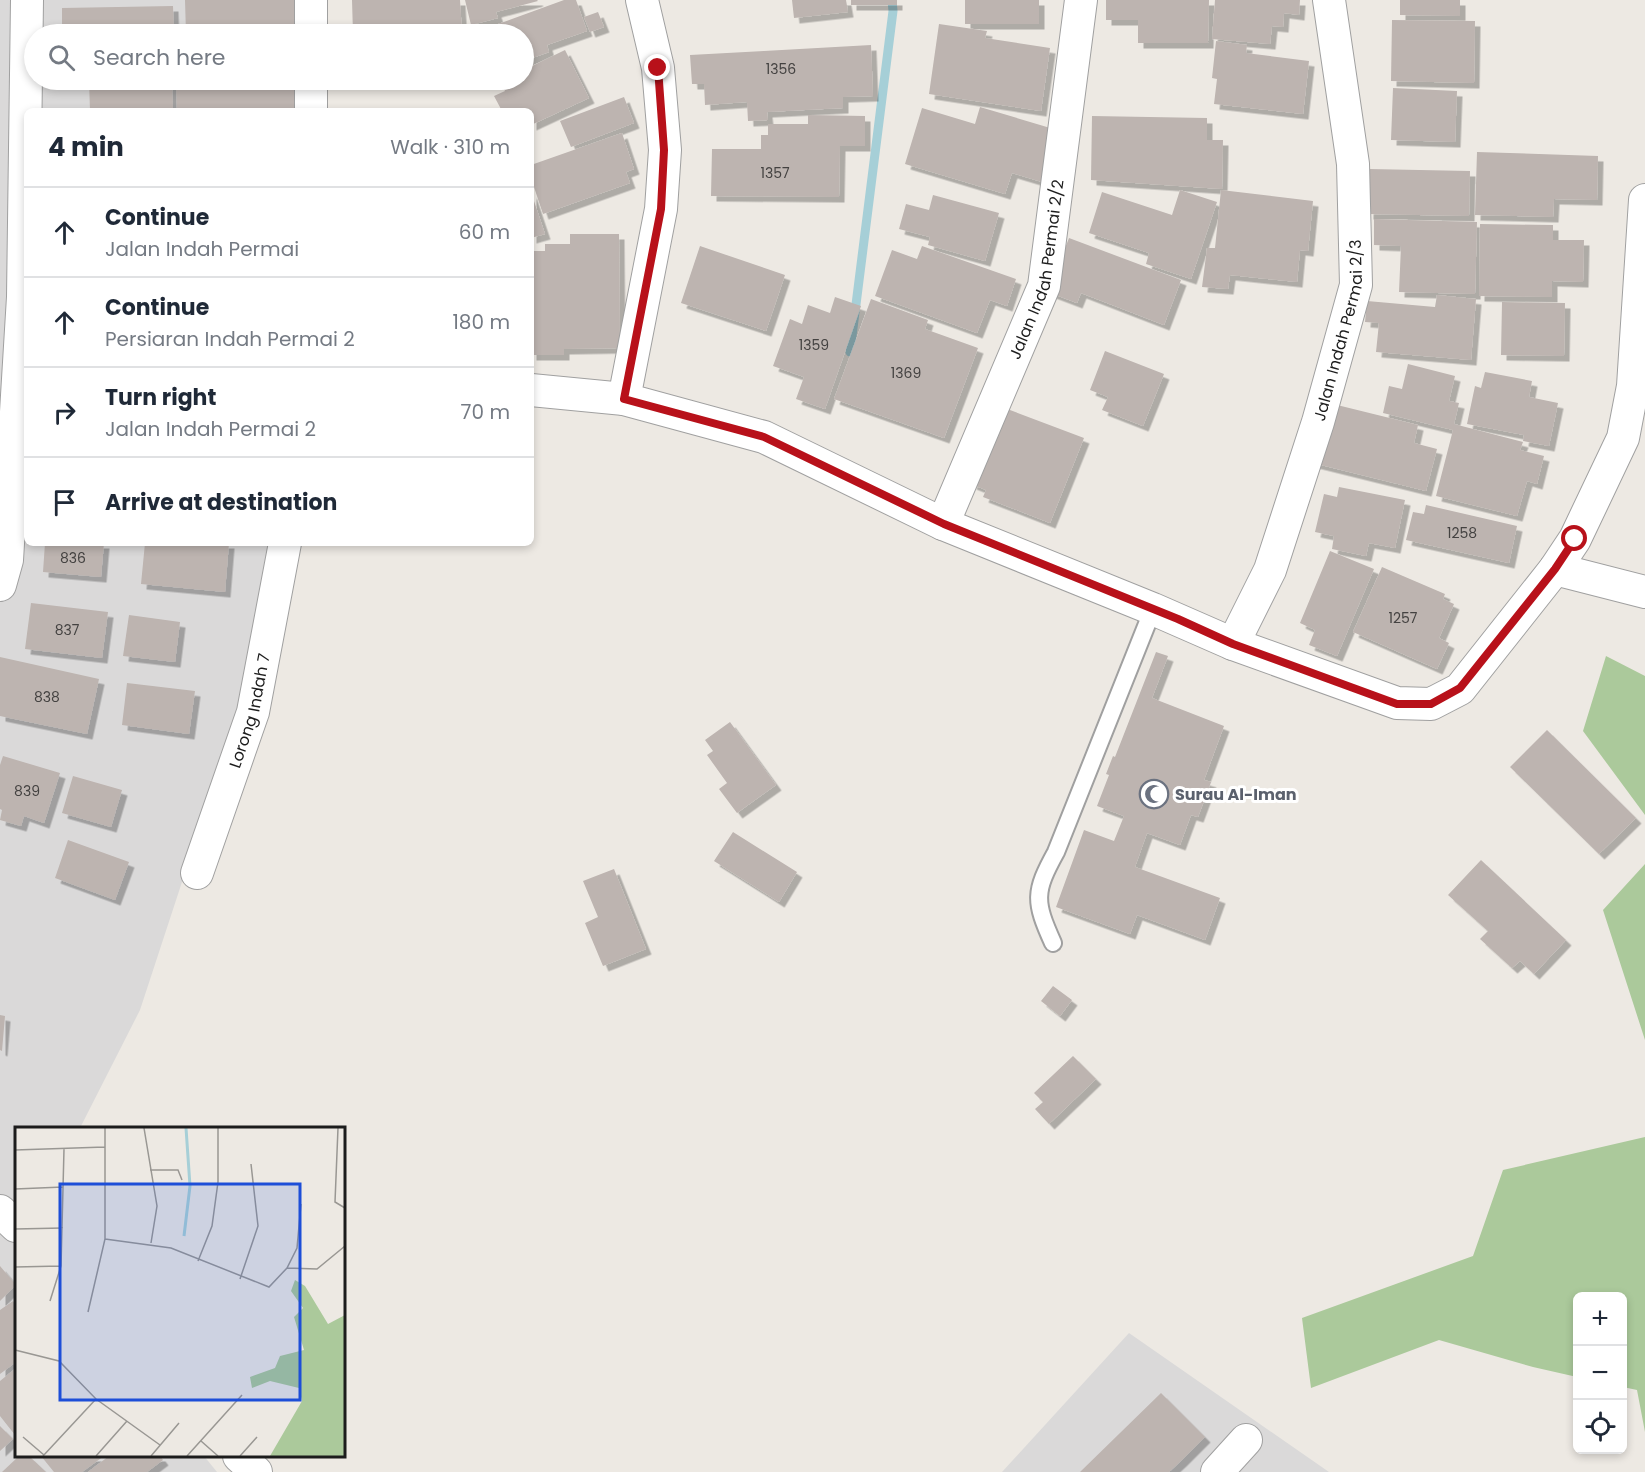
<!DOCTYPE html>
<html lang="en">
<head>
<meta charset="utf-8">
<style>
  :root { --surface:#fff; --page:#f6f6f7; --text:#1f2937; --muted:#747a83; --line:#e0e1e3 }
  body { margin:0; font-family:Poppins,sans-serif; background:var(--page); color:var(--text) }
  .controls { position:absolute; right:18px; bottom:18px; display:grid; overflow:hidden; border-radius:9px; box-shadow:0 3px 9px #0003 }
  .controls button { width:54px; height:54px; display:grid; place-items:center; padding:0; border:0; border-bottom:2px solid var(--line); background:var(--surface); color:var(--text); font:30px sans-serif }
  .stop { position:absolute; width:18px; height:18px; margin:-14px; border:4px solid #b8111a; border-radius:50%; background:#fff }
  .stop.end { background:#b8111a; border-color:#fff; box-shadow:0 2px 6px #0008 }
  .list { margin:0; padding:0; list-style:none }
  h2 { display:flex; justify-content:space-between; align-items:center; height:78px; margin:0; padding:0 24px; font-size:26px }
  h2 small { font-size:20px; font-weight:400; color:var(--muted) }
  .list li { display:grid; grid-template-columns:39px 1fr auto; gap:18px; align-items:center; box-sizing:border-box; height:90px; padding:0 24px; border-top:2px solid var(--line) }
  .list b { display:block; font-size:22px; white-space:nowrap }
  .list p { margin:0; font-size:20px; white-space:nowrap; color:var(--muted) }
  .list em { font-size:20px; font-style:normal; color:var(--muted) }
  .icon { flex:none; width:33px; height:33px; fill:none; stroke:currentColor; stroke-width:2; stroke-linecap:round; stroke-linejoin:round }
  .map { position:relative; flex:none; width:1645px; height:1472px; overflow:hidden }
  .search { position:absolute; background:var(--surface); box-shadow:0 3px 9px #0003; left:24px; top:24px; width:510px; height:66px; display:flex; align-items:center; gap:15px; box-sizing:border-box; padding:0 21px; border-radius:33px; color:var(--muted); font-size:22px }
  .panel { position:absolute; background:var(--surface); box-shadow:0 3px 9px #0003; left:24px; top:108px; width:510px; height:438px; border-radius:9px }
  .map>svg:first-child { display:block }
  .residential { fill:#dad9d9 }
  .forest { fill:#abc99b }
  .lines { fill:none; stroke-linecap:round; stroke-linejoin:round }
  .stream { stroke:#a6cfd7; stroke-width:9 }
  .building { fill:#bdb4b0; filter:url(#shadow) }
  .service-casing { stroke:#a0a0a0; stroke-width:20 }
  .minor-casing { stroke:#a0a0a0; stroke-width:34 }
  .service { stroke:#fff; stroke-width:16 }
  .minor { stroke:#fff; stroke-width:32 }
  .route { stroke:#b8111a; stroke-width:8 }
  .labels { text-anchor:middle; stroke-width:6; stroke-linejoin:round; paint-order:stroke }
  .number-label { font-size:14px; fill:#444241 }
  .street-label { font-size:16px; fill:#1c1c1c; stroke:#fff }
  .worship-label { font-size:16px; font-weight:bold; fill:#5b616d; stroke:#fff; text-anchor:start }
  .inset-river { fill:none; stroke:#a6cfd7; stroke-width:3 }
  .inset-road { fill:none; stroke:#999793; stroke-width:1.5 }
  .view { fill:#1d4ed8; fill-opacity:0.15; stroke:#1d4ed8; stroke-width:3 }
  .inset-edge { fill:none; stroke:#1c1c1c; stroke-width:3 }
</style>
</head>
<body>
<div class="map">
<svg width="1645" height="1472" viewBox="0 0 1645 1472">
  <defs>
    <filter id="shadow"><feDropShadow dx="5.5" dy="5.5" stdDeviation="0" flood-color="#0004"/></filter>
  </defs>
  <rect width="100%" height="100%" fill="#ede9e3"/>
  <path class="residential" d="M 0,0 L 317,0 L 318,34 L 34,34 L 34,80 L 319,80 L 320,111 L 27,111 L 27,543 L 291,543 L 284,571 L 140,1010 L 80,1128 L 16,1128 L 16,1456 L 204,1456 L 217,1472 L 0,1472 Z
    M 1129,1333 L 1329,1472 L 1002,1472 Z"/>
  <path class="forest" d="M 1606,656 L 1645,676 L 1645,815 L 1583,731 Z
    M 1645,864 L 1645,1040 L 1603,910 Z
    M 1645,1137 L 1645,1432 L 1637,1390 L 1623,1387 L 1622,1296 L 1578,1296 L 1577,1377 L 1533,1367 L 1439,1340 L 1311,1388 L 1302,1318 L 1473,1256 L 1503,1170 Z"/>
  <g class="lines">
    <path class="stream" d="M 850,352 L 893,11 L 892,0"/>
  </g>
  <path class="building" d="M 185,0 L 297,0 L 297,34 L 186,34 Z
    M 352,0 L 460,0 L 462,34 L 353,34 Z
    M 465,0 L 537,0 L 538,1 L 496,12 L 498,18 L 471,25 Z
    M 564,0 L 576,0 L 587,31 L 547,45 L 549,52 L 524,61 L 524,34 L 489,34 L 487,28 Z
    M 792,0 L 846,0 L 848,12 L 794,18 Z
    M 851,0 L 897,0 L 897,5 L 851,5 Z
    M 965,0 L 1039,0 L 1039,24 L 965,24 Z
    M 1106,0 L 1209,0 L 1208,43 L 1138,43 L 1138,20 L 1106,20 Z
    M 1215,0 L 1300,0 L 1299,15 L 1284,13 L 1283,27 L 1272,26 L 1270,44 L 1212,39 Z
    M 1400,0 L 1460,0 L 1460,16 L 1400,15 Z
    M 173,6 L 174,34 L 86,34 L 86,31 L 62,31 L 62,8 Z
    M 598,12 L 604,27 L 590,32 L 584,17 Z
    M 1392,20 L 1475,21 L 1474,83 L 1391,81 Z
    M 939,24 L 987,31 L 985,38 L 1050,48 L 1041,111 L 929,94 Z
    M 1216,41 L 1247,45 L 1246,53 L 1309,61 L 1303,114 L 1214,104 L 1217,79 L 1212,78 Z
    M 871,45 L 873,96 L 843,97 L 843,108 L 767,112 L 768,120 L 748,121 L 747,102 L 705,105 L 704,84 L 692,84 L 690,55 Z
    M 565,50 L 589,98 L 531,125 L 531,111 L 502,111 L 494,96 L 505,91 L 500,81 L 524,80 L 524,70 Z
    M 89,80 L 172,80 L 173,111 L 90,111 Z
    M 176,80 L 295,80 L 295,111 L 177,111 Z
    M 1393,88 L 1457,91 L 1455,142 L 1391,140 Z
    M 624,97 L 634,123 L 571,147 L 560,121 Z
    M 980,107 L 1057,130 L 1042,182 L 1012,173 L 1005,194 L 905,164 L 922,108 L 975,124 Z
    M 808,115 L 865,116 L 865,146 L 840,146 L 839,197 L 711,196 L 712,149 L 761,149 L 761,135 L 768,135 L 768,124 L 808,124 Z
    M 1092,116 L 1207,118 L 1207,140 L 1223,140 L 1222,189 L 1091,180 Z
    M 622,133 L 634,169 L 626,172 L 630,183 L 543,214 L 531,178 L 531,165 Z
    M 1477,152 L 1598,156 L 1597,200 L 1554,199 L 1553,217 L 1475,215 Z
    M 1369,169 L 1470,171 L 1469,216 L 1368,214 Z
    M 1180,190 L 1217,202 L 1191,279 L 1146,264 L 1149,253 L 1089,233 L 1102,192 L 1172,215 Z
    M 1221,190 L 1313,201 L 1308,251 L 1300,250 L 1297,282 L 1230,275 L 1228,289 L 1202,287 L 1207,248 L 1215,248 Z
    M 531,192 L 545,234 L 531,238 Z
    M 933,195 L 999,213 L 985,261 L 928,245 L 930,237 L 899,229 L 906,204 L 929,210 Z
    M 1374,219 L 1477,222 L 1475,294 L 1399,292 L 1401,246 L 1374,245 Z
    M 1480,224 L 1553,225 L 1553,240 L 1584,240 L 1583,282 L 1552,281 L 1552,297 L 1479,296 Z
    M 570,234 L 619,234 L 620,348 L 564,349 L 564,355 L 531,355 L 531,251 L 545,251 L 545,244 L 570,244 Z
    M 1069,238 L 1181,280 L 1164,325 L 1081,293 L 1077,303 L 1048,292 Z
    M 700,246 L 785,275 L 766,331 L 681,303 Z
    M 922,246 L 1016,279 L 1007,306 L 990,300 L 977,333 L 875,296 L 892,250 L 917,259 Z
    M 1437,295 L 1476,299 L 1471,360 L 1376,352 L 1379,323 L 1365,322 L 1367,301 L 1435,307 Z
    M 835,297 L 861,306 L 825,409 L 796,399 L 804,377 L 773,366 L 790,319 L 802,324 L 808,305 L 830,313 Z
    M 871,299 L 928,320 L 925,329 L 978,348 L 944,438 L 834,399 Z
    M 1502,302 L 1565,303 L 1564,356 L 1501,355 Z
    M 1105,351 L 1164,374 L 1143,426 L 1102,410 L 1108,397 L 1090,390 Z
    M 1408,364 L 1455,376 L 1449,401 L 1459,403 L 1454,424 L 1523,442 L 1520,450 L 1544,456 L 1537,484 L 1527,481 L 1517,516 L 1436,496 L 1453,430 L 1383,413 L 1389,386 L 1402,389 Z
    M 1485,372 L 1532,381 L 1529,397 L 1558,403 L 1549,446 L 1523,441 L 1524,435 L 1467,424 L 1475,386 L 1481,388 Z
    M 1329,403 L 1418,425 L 1414,443 L 1437,449 L 1426,491 L 1313,463 Z
    M 1002,407 L 1084,438 L 1050,523 L 983,497 L 986,490 L 971,484 Z
    M 1339,487 L 1405,500 L 1395,548 L 1369,543 L 1366,556 L 1332,549 L 1334,536 L 1315,532 L 1324,494 L 1337,497 Z
    M 1426,505 L 1517,526 L 1509,563 L 1406,540 L 1413,512 L 1424,514 Z
    M 45,543 L 104,543 L 101,577 L 43,572 Z
    M 145,543 L 229,543 L 225,592 L 141,584 Z
    M 1330,551 L 1374,569 L 1337,656 L 1309,645 L 1315,630 L 1300,623 Z
    M 1382,567 L 1445,594 L 1443,599 L 1454,604 L 1439,638 L 1449,643 L 1437,669 L 1353,632 Z
    M 31,603 L 108,612 L 102,658 L 25,649 Z
    M 129,615 L 180,622 L 175,662 L 123,656 Z
    M 1156,652 L 1168,656 L 1152,698 L 1224,726 L 1204,780 L 1211,782 L 1198,817 L 1191,815 L 1180,845 L 1147,833 L 1135,867 L 1220,898 L 1205,940 L 1137,915 L 1130,934 L 1056,907 L 1084,830 L 1114,841 L 1124,816 L 1097,806 L 1109,775 L 1106,774 L 1113,756 L 1115,757 Z
    M 0,657 L 99,679 L 87,734 L 0,716 Z
    M 127,683 L 195,691 L 189,734 L 122,725 Z
    M 730,722 L 776,785 L 737,813 L 719,789 L 727,783 L 707,755 L 713,751 L 705,740 Z
    M 1547,730 L 1636,818 L 1599,854 L 1510,767 Z
    M 3,756 L 60,773 L 44,823 L 24,816 L 21,826 L 0,820 L 2,810 L 0,809 L 0,765 Z
    M 73,776 L 122,790 L 111,827 L 62,813 Z
    M 733,832 L 797,872 L 779,902 L 714,861 Z
    M 68,840 L 129,862 L 115,900 L 55,878 Z
    M 1481,860 L 1566,940 L 1534,974 L 1520,961 L 1512,968 L 1480,939 L 1488,931 L 1448,895 Z
    M 614,869 L 646,949 L 603,966 L 585,923 L 598,917 L 583,881 Z
    M 1053,986 L 1072,1000 L 1060,1016 L 1041,1001 Z
    M 0,1015 L 5,1016 L 2,1051 L 0,1050 Z
    M 1073,1056 L 1096,1079 L 1049,1124 L 1035,1109 L 1043,1102 L 1034,1093 Z
    M 0,1266 L 16,1285 L 0,1301 Z
    M 13,1301 L 16,1306 L 16,1362 L 0,1374 L 0,1310 Z
    M 16,1368 L 16,1434 L 15,1435 L 0,1416 L 0,1381 Z
    M 1161,1393 L 1205,1437 L 1181,1461 L 1169,1472 L 1080,1472 Z
    M 0,1426 L 13,1439 L 0,1451 Z
    M 19,1456 L 29,1456 L 46,1472 L 2,1472 Z
    M 41,1456 L 104,1456 L 82,1472 L 54,1472 Z
    M 109,1456 L 160,1456 L 163,1460 L 147,1472 L 88,1472 Z"/>
  <g class="lines">
    <g class="service-casing">
      <path id="service" d="M 1053,943 C 1034,901 1034,892 1056,852 L 1153,609"/>
    </g>
    <g class="minor-casing">
      <g id="minor">
        <path d="M 311,0 L 311,34"/>
        <path d="M 311,80 L 311,111"/>
        <path d="M 531,390 L 624,399 L 764,437 L 943,524 L 1153,609 L 1233,644 L 1397,703 L 1431,704 L 1460,689 L 1555,569 L 1575,539 L 1623,438 L 1633,386 L 1645,200"/>
        <path d="M 624,399 L 661,209 L 665,150 L 658,68 L 642,0"/>
        <path id="s1" d="M 943,524 L 1044,286 L 1081,0"/>
        <path d="M 1555,569 L 1645,592"/>
        <path d="M 0,585 L 7,560 L 23,297 L 27,0"/>
        <path id="s2" d="M 1233,644 L 1270,570 L 1318,422 L 1356,285 L 1353,164 L 1329,0"/>
        <path id="s3" d="M 197,873 L 253,712 L 285,543"/>
        <path d="M 0,1211 L 16,1226"/>
        <path d="M 239,1456 L 256,1472"/>
        <path d="M 1217,1472 L 1246,1440"/>
      </g>
    </g>
    <use href="#service" class="service"/>
    <use href="#minor" class="minor"/>
  </g>
  <g class="lines">
    <path class="route" d="M 658,68 L 664,150 L 661,209 L 624,399 L 764,437 L 944,524 L 1178,619 L 1233,644 L 1397,704 L 1431,704 L 1460,688 L 1555,569 L 1575,539"/>
  </g>
  <defs>
    <g id="mosque-ring" transform="scale(1.5)"><circle r="9.5" fill="#fff" stroke="#6b7280" stroke-width="1.5"/><path d="M3.5-4.9A6 6 0 1 0 3.5 4.9A5 5 0 1 1 3.5-4.9Z" fill="#6b7280"/></g>
  </defs>
  <g fill-rule="evenodd">
    <use href="#mosque-ring" x="1154" y="794"/>
  </g>
  <g class="labels">
    <g class="number-label">
      <text x="781" y="74">1356</text>
      <text x="775" y="178">1357</text>
      <text x="814" y="350">1359</text>
      <text x="906" y="378">1369</text>
      <text x="1462" y="538">1258</text>
      <text x="73" y="563">836</text>
      <text x="1403" y="623">1257</text>
      <text x="67" y="635">837</text>
      <text x="47" y="702">838</text>
      <text x="27" y="796">839</text>
    </g>
    <g class="street-label">
      <text dy="6" stroke="none"><textPath href="#s1" startOffset="273">Jalan Indah Permai 2/2</textPath></text>
      <text dy="6" stroke="none"><textPath href="#s2" startOffset="333">Jalan Indah Permai 2/3</textPath></text>
      <text dy="6" stroke="none"><textPath href="#s3" startOffset="171">Lorong Indah 7</textPath></text>
    </g>
    <g class="worship-label">
      <text x="1175" y="800">Surau Al-Iman</text>
    </g>
  </g>
  <g transform="translate(15 1127)">
    <rect width="330" height="330" fill="#ede9e3"/>
    <path d="M 280,153 L 290,159 L 313,197 L 330,188 L 330,329 L 255,329 L 287,274 L 284,261 L 255,254 L 237,261 L 235,250 L 260,241 L 265,229 L 289,223 L 279,190 L 288,181 L 276,164 Z" fill="#abc99b"/>
    <path class="inset-river" d="M 169,109 L 175,59 L 171,1"/>
    <path class="inset-road" d="M 129,1 L 142,79 L 136,116M 323,1 L 320,75 L 330,81M 0,23 L 90,20M 135,43 L 163,43 L 167,53M 0,62 L 48,60M 0,102 L 48,101M 90,112 L 156,121 L 254,160 L 272,141 L 282,121 L 286,77M 183,134 L 197,99 L 203,55 L 203,1M 0,140 L 46,139M 272,141 L 302,142 L 330,119M 225,152 L 243,99 L 236,37M 35,174 L 46,139 L 49,22M 73,185 L 90,112 L 90,1M 0,223 L 44,234 L 81,272 L 145,318M 8,310 L 29,328M 186,314 L 203,329M 28,329 L 81,272M 81,329 L 112,294M 136,329 L 164,296M 172,329 L 227,268M 225,329 L 242,310"/>
    <path class="view" d="M 45,57 L 285,57 L 285,273 L 45,273 Z"/>
    <rect width="330" height="330" class="inset-edge"/>
  </g>
</svg>
<div class="controls">
<button>+</button>
<button>−</button>
<button><svg class="icon" aria-label="locate" viewBox="0 0 24 24"><circle cx="12" cy="12" r="6"/><path d="M12 2v4M12 18v4M2 12h4M18 12h4"/></svg></button>
</div>
<div class="stop" style="left:1575px;top:539px"></div>
<div class="stop end" style="left:658px;top:68px"></div>
<div class="search"><svg class="icon" aria-label="search" viewBox="0 0 24 24"><circle cx="10" cy="10" r="6"/><path d="M15 15l6 6"/></svg>Search here</div>
<section class="panel">
<h2>4 min<small>Walk · 310 m</small></h2>
<ul class="list">
<li><svg class="icon" aria-label="ahead" viewBox="0 0 24 24"><path d="M12 20V5M6 11l6-6 6 6"/></svg><div><b>Continue</b><p>Jalan Indah Permai</p></div><em>60 m</em></li>
<li><svg class="icon" aria-label="ahead" viewBox="0 0 24 24"><path d="M12 20V5M6 11l6-6 6 6"/></svg><div><b>Continue</b><p>Persiaran Indah Permai 2</p></div><em>180 m</em></li>
<li><svg class="icon" aria-label="right" viewBox="0 0 24 24"><path d="M7 20v-9h11M14 6l5 5-5 5"/></svg><div><b>Turn right</b><p>Jalan Indah Permai 2</p></div><em>70 m</em></li>
<li><svg class="icon" aria-label="arrive" viewBox="0 0 24 24"><path d="M6 21V4h12l-3 4 3 4H6"/></svg><div><b>Arrive at destination</b></div></li>
</ul>
</section>
</div>
</body>
</html>
